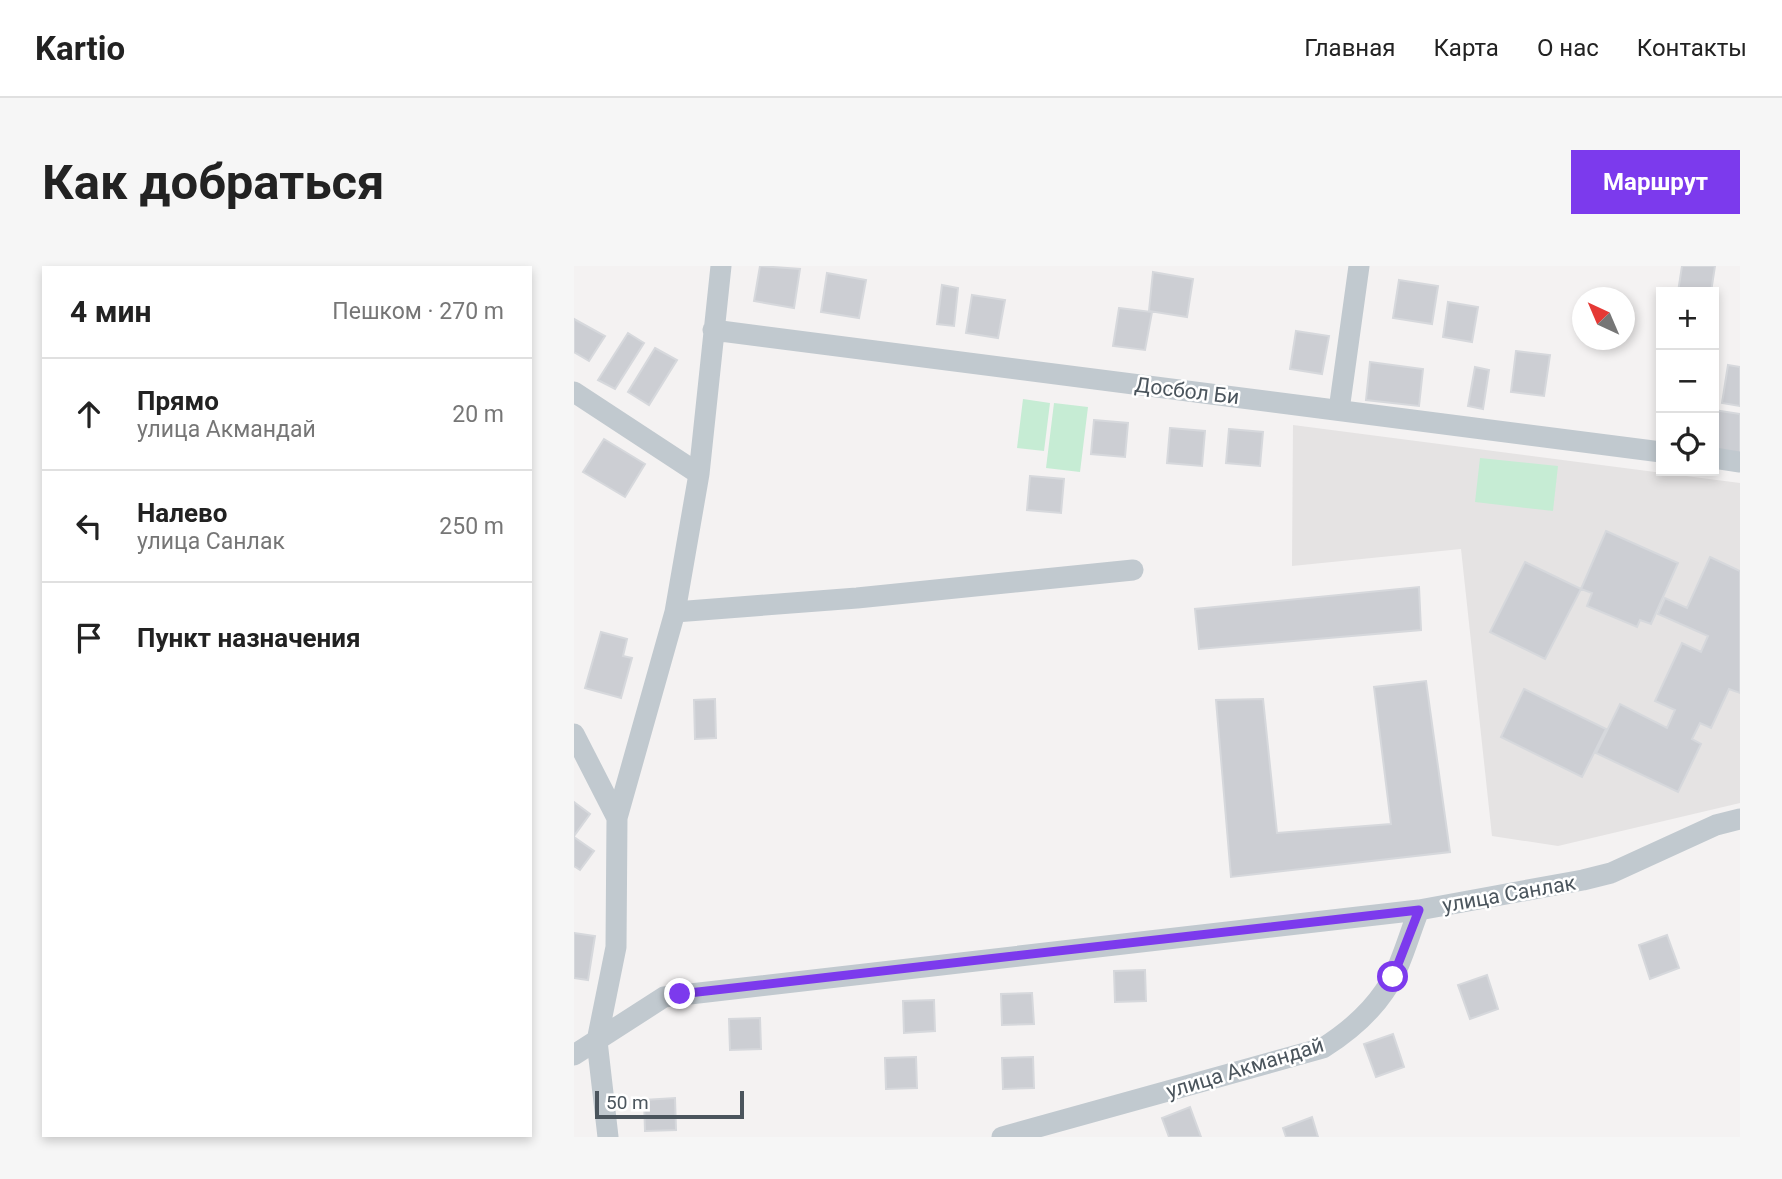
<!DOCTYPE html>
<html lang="ru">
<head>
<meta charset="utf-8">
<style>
  :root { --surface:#fff; --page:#f6f6f6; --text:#222; --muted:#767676; --line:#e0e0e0; --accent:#7c3aed }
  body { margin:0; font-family:Roboto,sans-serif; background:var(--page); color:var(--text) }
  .controls { position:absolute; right:21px; top:21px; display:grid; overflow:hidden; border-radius:0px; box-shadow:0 4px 10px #0003 }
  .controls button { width:63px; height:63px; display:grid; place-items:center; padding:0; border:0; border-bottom:2px solid var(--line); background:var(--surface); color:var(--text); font:35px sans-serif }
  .compass { position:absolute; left:998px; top:21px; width:63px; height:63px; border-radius:50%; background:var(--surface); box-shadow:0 4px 10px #0003; rotate:316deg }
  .scale { position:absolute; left:21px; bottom:18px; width:149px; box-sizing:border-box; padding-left:7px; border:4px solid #4b555d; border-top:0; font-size:19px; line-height:24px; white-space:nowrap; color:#4b555d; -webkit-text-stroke:5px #fff; paint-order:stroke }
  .stop { position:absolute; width:21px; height:21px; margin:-16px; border:5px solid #7c3aed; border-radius:50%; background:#fff }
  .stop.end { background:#7c3aed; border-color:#fff; box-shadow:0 2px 7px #0008 }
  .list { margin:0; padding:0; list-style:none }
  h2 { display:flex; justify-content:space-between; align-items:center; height:91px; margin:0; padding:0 28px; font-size:30px }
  h2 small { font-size:23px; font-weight:400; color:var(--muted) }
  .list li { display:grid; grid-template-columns:46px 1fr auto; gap:21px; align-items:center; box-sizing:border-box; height:112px; padding:0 28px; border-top:2px solid var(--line) }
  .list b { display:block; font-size:26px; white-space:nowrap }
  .list p { margin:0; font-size:23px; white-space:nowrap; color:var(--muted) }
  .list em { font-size:23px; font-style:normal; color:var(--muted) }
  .icon { flex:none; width:38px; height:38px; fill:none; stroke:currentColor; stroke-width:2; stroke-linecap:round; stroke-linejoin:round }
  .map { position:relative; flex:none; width:1166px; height:871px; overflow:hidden; border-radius:0px }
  header { display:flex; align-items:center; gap:42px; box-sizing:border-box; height:98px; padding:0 35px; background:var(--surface); border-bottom:2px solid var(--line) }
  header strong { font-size:33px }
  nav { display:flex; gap:38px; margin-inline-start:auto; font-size:24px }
  .intro { display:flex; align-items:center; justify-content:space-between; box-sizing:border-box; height:168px; padding:0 42px }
  h1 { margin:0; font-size:49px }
  .button { padding:18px 32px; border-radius:0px; background:var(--accent); color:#fff; font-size:24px; font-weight:700 }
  main { display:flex; gap:42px; padding:0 42px }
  aside { flex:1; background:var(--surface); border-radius:0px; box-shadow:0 4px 10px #0003 }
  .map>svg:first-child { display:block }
  .education { fill:#e5e3e3 }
  .grass { fill:#c6ecd4 }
  .building { fill:#ccced3; stroke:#d6d8dc; stroke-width:2 }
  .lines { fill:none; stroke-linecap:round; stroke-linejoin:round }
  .minor { stroke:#c1c9cf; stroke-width:21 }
  .route { stroke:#7c3aed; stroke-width:9 }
  .labels { text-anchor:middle; stroke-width:5; stroke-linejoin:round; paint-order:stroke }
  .street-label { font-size:21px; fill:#4b555d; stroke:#fff }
</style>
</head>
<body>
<header>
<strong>Kartio</strong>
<nav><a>Главная</a><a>Карта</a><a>О нас</a><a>Контакты</a></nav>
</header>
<div class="intro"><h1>Как добраться</h1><a class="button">Маршрут</a></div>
<main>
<aside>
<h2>4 мин<small>Пешком · 270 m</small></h2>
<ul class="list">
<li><svg class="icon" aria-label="ahead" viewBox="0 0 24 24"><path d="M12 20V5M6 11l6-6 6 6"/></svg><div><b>Прямо</b><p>улица Акмандай</p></div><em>20 m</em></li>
<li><svg class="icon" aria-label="left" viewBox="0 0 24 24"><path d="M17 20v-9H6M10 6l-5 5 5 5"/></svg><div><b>Налево</b><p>улица Санлак</p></div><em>250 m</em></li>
<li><svg class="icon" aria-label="arrive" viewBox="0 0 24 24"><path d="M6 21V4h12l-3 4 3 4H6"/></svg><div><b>Пункт назначения</b></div></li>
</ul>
</aside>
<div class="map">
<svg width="1166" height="871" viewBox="0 0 1166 871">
  <rect width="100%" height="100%" fill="#f4f2f2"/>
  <path class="education" d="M 719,159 L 1166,217 L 1166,537 L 984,580 L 918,570 L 887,283 L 718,300 Z"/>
  <path class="grass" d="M 449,133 L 476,137 L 470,185 L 443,182 Z
    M 480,137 L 514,141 L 506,206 L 472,202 Z
    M 906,192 L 984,200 L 979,245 L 901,236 Z"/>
  <path class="building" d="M 186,0 L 226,3 L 220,42 L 180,35 Z
    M 1108,0 L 1141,0 L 1137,26 L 1104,26 Z
    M 579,6 L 619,13 L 613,51 L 575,45 Z
    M 253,7 L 292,14 L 285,52 L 247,46 Z
    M 825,14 L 864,20 L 858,58 L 819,52 Z
    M 368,19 L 384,22 L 380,60 L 363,58 Z
    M 398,29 L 431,34 L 424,72 L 392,67 Z
    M 874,36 L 904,41 L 898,76 L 869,71 Z
    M 545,42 L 578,46 L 571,84 L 539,80 Z
    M 0,53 L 31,70 L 15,95 L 0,86 Z
    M 722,65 L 755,70 L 748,108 L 716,103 Z
    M 54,67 L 70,77 L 41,123 L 24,114 Z
    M 81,82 L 103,94 L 75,139 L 54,126 Z
    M 942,85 L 976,89 L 970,130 L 937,126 Z
    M 796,96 L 849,103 L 845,140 L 792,134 Z
    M 1154,99 L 1166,101 L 1166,140 L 1148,137 Z
    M 901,101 L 915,104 L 909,143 L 894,140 Z
    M 1087,139 L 1087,174 L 1083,173 Z
    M 1140,144 L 1166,148 L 1166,187 L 1140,183 Z
    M 520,154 L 554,157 L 551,191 L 517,188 Z
    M 596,162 L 631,165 L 628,200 L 593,197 Z
    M 655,163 L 689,166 L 686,200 L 652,197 Z
    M 30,173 L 71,198 L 51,231 L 9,206 Z
    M 456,210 L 490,213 L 487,247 L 453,244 Z
    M 1032,265 L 1104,297 L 1077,358 L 1066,354 L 1063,361 L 1013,340 L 1018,327 L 1007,323 Z
    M 1136,291 L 1166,305 L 1166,427 L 1155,423 L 1137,462 L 1126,457 L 1118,473 L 1127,478 L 1104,526 L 1022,487 L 1046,438 L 1093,462 L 1101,444 L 1081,435 L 1108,377 L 1127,386 L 1134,370 L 1084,348 L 1091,332 L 1113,342 Z
    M 951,296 L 1007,323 L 971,393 L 916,366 Z
    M 845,321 L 847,364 L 625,383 L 621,343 Z
    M 27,366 L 53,373 L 49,390 L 58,392 L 47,432 L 11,422 Z
    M 852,415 L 876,586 L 657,611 L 642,434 L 689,433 L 703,567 L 817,558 L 800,421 Z
    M 950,423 L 1032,463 L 1008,511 L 927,471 Z
    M 141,433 L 142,472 L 121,473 L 120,434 Z
    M 0,536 L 16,548 L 0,570 Z
    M 0,571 L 20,585 L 6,604 L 0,600 Z
    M 0,667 L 21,670 L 14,714 L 0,712 Z
    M 1093,669 L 1105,702 L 1076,713 L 1065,679 Z
    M 571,704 L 572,735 L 541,736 L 540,705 Z
    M 913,709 L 924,743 L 896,753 L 884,719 Z
    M 458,727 L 460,758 L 428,759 L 427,728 Z
    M 360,734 L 361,765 L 330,767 L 329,735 Z
    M 186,752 L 187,783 L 156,784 L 155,753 Z
    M 819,768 L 830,801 L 802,811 L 790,778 Z
    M 342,791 L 343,822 L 312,823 L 311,792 Z
    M 459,791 L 460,822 L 429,823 L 428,792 Z
    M 101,832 L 102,864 L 71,865 L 70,834 Z
    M 616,841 L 627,871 L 595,871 L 588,852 Z
    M 738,851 L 744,871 L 712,871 L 709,862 Z"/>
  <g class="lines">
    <path class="minor" d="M 139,64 L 1087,186
      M 0,126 L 125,208
      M 765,144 L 785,0
      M 1140,192 L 1166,196
      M 101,346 L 283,332 L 559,304
      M 0,468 L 43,552
      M 0,789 L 90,731 L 845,644 L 1009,614 L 1037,607 L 1142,559 L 1166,553
      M 34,871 L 23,775 L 42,681 L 43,552 L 101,346 L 125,208 L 147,0
      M 428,871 L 749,782 C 771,768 795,748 810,726 C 827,702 834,671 845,644"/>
  </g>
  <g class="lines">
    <path class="route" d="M 106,728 L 845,644 L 819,711"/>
  </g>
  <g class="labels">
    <g class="street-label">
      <text transform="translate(613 125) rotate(7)" y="7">Досбол Би</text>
      <text transform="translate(935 628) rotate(-10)" y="7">улица Санлак</text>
      <text transform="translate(671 802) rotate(-17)" y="7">улица Акмандай</text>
    </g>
  </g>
</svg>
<div class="controls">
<button>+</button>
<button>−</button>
<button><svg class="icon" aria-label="locate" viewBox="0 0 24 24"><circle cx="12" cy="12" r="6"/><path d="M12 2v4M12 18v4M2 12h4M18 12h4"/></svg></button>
</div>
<svg class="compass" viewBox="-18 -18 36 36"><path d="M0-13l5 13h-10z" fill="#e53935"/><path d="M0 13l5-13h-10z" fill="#767676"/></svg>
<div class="scale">50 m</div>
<div class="stop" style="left:819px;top:711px"></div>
<div class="stop end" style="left:106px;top:728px"></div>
</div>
</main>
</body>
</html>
